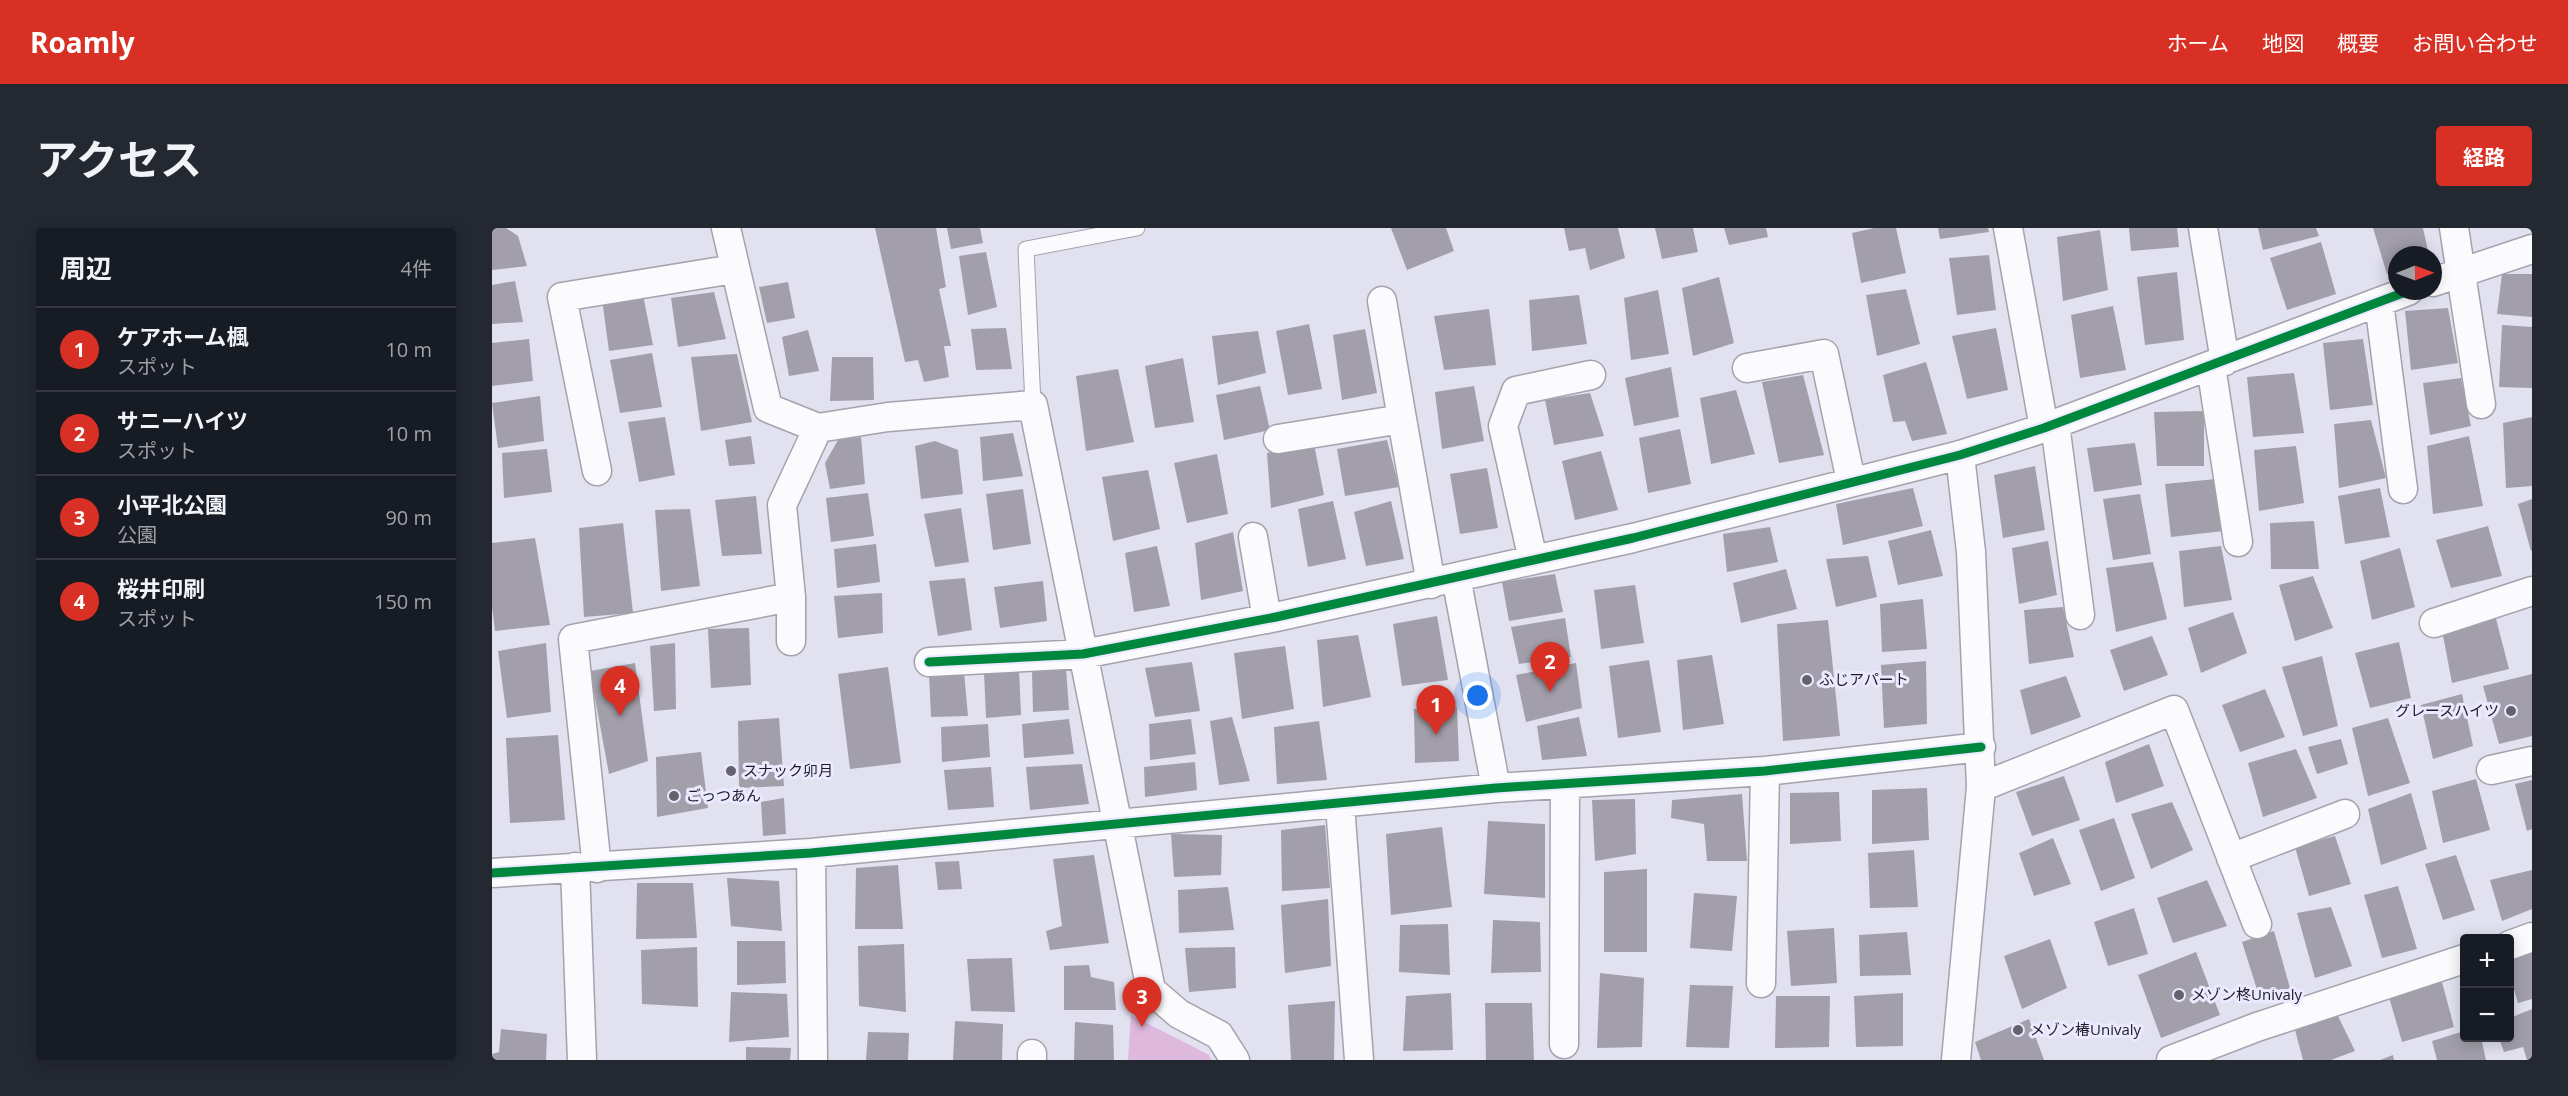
<!DOCTYPE html>
<html lang="ja">
<head>
<meta charset="utf-8">
<style>
  :root { --surface:#171b24; --page:#242831; --text:#f1f3f6; --muted:#9ea1a6; --line:#363941; --accent:#d93025 }
  body { margin:0; font-family:"Open Sans","Noto Sans JP",sans-serif; background:var(--page); color:var(--text) }
  .controls { position:absolute; right:18px; bottom:18px; display:grid; overflow:hidden; border-radius:6px; box-shadow:0 3px 15px #0003 }
  .controls button { width:54px; height:54px; display:grid; place-items:center; padding:0; border:0; border-bottom:2px solid var(--line); background:var(--surface); color:var(--text); font:30px sans-serif }
  .compass { position:absolute; left:1896px; top:18px; width:54px; height:54px; border-radius:50%; background:var(--surface); box-shadow:0 3px 15px #0003; rotate:89deg }
  .you { position:absolute; left:986px; top:468px; width:21px; height:21px; margin:-15px; border:4px solid #fff; border-radius:50%; background:#1a73e8; box-shadow:0 0 0 9px #1a73e833 }
  .badge { display:grid; place-items:center; width:39px; height:39px; border-radius:50%; background:var(--accent); color:#fff; font-size:20px; font-weight:700 }
  .pin { position:absolute; translate:-50% -50px; filter:drop-shadow(0 2px 3px #0008) }
  .pin::after { content:''; position:absolute; top:32px; width:21px; height:18px; background:inherit; clip-path:polygon(0 0,100% 0,50% 100%) }
  .list { margin:0; padding:0; list-style:none }
  h2 { display:flex; justify-content:space-between; align-items:center; height:78px; margin:0; padding:0 24px; font-size:26px }
  h2 small { font-size:20px; font-weight:400; color:var(--muted) }
  .list li { display:grid; grid-template-columns:39px 1fr auto; gap:18px; align-items:center; box-sizing:border-box; height:84px; padding:0 24px; border-top:2px solid var(--line) }
  .list b { display:block; font-size:22px; white-space:nowrap }
  .list p { margin:0; font-size:20px; white-space:nowrap; color:var(--muted) }
  .list em { font-size:20px; font-style:normal; color:var(--muted) }
  .map { position:relative; flex:none; width:2040px; height:832px; overflow:hidden; border-radius:6px }
  header { display:flex; align-items:center; gap:36px; box-sizing:border-box; height:84px; padding:0 30px; background:var(--accent); color:#fff }
  header strong { font-size:28px }
  nav { display:flex; gap:33px; margin-inline-start:auto; font-size:21px }
  .intro { display:flex; align-items:center; justify-content:space-between; box-sizing:border-box; height:144px; padding:0 36px }
  h1 { margin:0; font-size:42px }
  .button { padding:15px 27px; border-radius:6px; background:var(--accent); color:#fff; font-size:21px; font-weight:700 }
  main { display:flex; gap:36px; padding:0 36px }
  aside { flex:1; background:var(--surface); border-radius:6px; box-shadow:0 3px 15px #0003 }
  .map>svg:first-child { display:block }
  .green { fill:#deb8dd }
  .building { fill:#a29faa }
  .lines { fill:none; stroke-linecap:round; stroke-linejoin:round }
  .service-casing { stroke:#a3a2ad; stroke-width:17 }
  .minor-casing { stroke:#a3a2ad; stroke-width:31 }
  .service { stroke:#fbfafd; stroke-width:15 }
  .minor { stroke:#fbfafd; stroke-width:28 }
  .cycleway-casing { stroke:#eae9ff; stroke-width:13 }
  .cycleway { stroke:#00873e; stroke-width:9 }
  .poi-dot { fill:#63626d; stroke:#eae9ff; stroke-width:2 }
  .labels { text-anchor:middle; stroke-width:6; stroke-linejoin:round; paint-order:stroke }
  .poi-label { font-size:15px; fill:#1e1d27; stroke:#eae9ff; text-anchor:start }
</style>
</head>
<body>
<header>
<strong>Roamly</strong>
<nav><a>ホーム</a><a>地図</a><a>概要</a><a>お問い合わせ</a></nav>
</header>
<div class="intro"><h1>アクセス</h1><a class="button">経路</a></div>
<main>
<aside>
<h2>周辺<small>4件</small></h2>
<ul class="list">
<li><span class="badge">1</span><div><b>ケアホーム楓</b><p>スポット</p></div><em>10 m</em></li>
<li><span class="badge">2</span><div><b>サニーハイツ</b><p>スポット</p></div><em>10 m</em></li>
<li><span class="badge">3</span><div><b>小平北公園</b><p>公園</p></div><em>90 m</em></li>
<li><span class="badge">4</span><div><b>桜井印刷</b><p>スポット</p></div><em>150 m</em></li>
</ul>
</aside>
<div class="map">
<svg width="2040" height="832" viewBox="0 0 2040 832">
  <rect width="100%" height="100%" fill="#e2e1f0"/>
  <path class="green" d="M 639,787 L 717,827 L 719,832 L 636,832 Z"/>
  <path class="building" d="M 0,0 L 14,0 L 26,8 L 35,38 L 0,42 Z
    M 383,0 L 444,0 L 454,59 L 447,61 L 459,118 L 452,118 L 457,149 L 432,154 L 426,132 L 413,134 Z
    M 455,0 L 488,0 L 491,15 L 459,21 Z
    M 899,0 L 954,0 L 962,23 L 915,42 Z
    M 1072,0 L 1126,0 L 1133,30 L 1098,42 L 1093,20 L 1077,23 Z
    M 1163,0 L 1201,0 L 1206,24 L 1170,31 Z
    M 1232,0 L 1274,0 L 1276,9 L 1237,17 Z
    M 1382,0 L 1404,0 L 1414,45 L 1369,55 L 1360,5 Z
    M 1446,0 L 1496,0 L 1497,4 L 1448,11 Z
    M 1637,0 L 1685,0 L 1687,19 L 1639,23 Z
    M 1766,0 L 1824,0 L 1827,8 L 1771,22 Z
    M 1881,0 L 1931,0 L 1937,27 L 1905,27 L 1905,43 L 1895,46 Z
    M 1608,2 L 1616,62 L 1571,73 L 1565,9 Z
    M 1829,14 L 1844,66 L 1795,82 L 1778,30 Z
    M 494,24 L 505,79 L 476,87 L 467,28 Z
    M 1497,27 L 1504,82 L 1465,87 L 1457,30 Z
    M 1685,44 L 1692,112 L 1653,117 L 1645,49 Z
    M 2010,46 L 2040,46 L 2040,89 L 2005,86 Z
    M 1227,49 L 1242,115 L 1201,128 L 1190,60 Z
    M 23,53 L 31,94 L 0,96 L 0,57 Z
    M 296,54 L 303,90 L 275,95 L 267,59 Z
    M 1414,61 L 1428,116 L 1385,128 L 1374,67 Z
    M 1166,62 L 1177,126 L 1139,132 L 1132,70 Z
    M 222,64 L 234,111 L 186,119 L 179,70 Z
    M 151,67 L 161,117 L 117,123 L 110,71 Z
    M 1087,67 L 1095,116 L 1040,123 L 1037,72 Z
    M 1621,78 L 1634,142 L 1588,150 L 1579,87 Z
    M 1956,80 L 1966,135 L 1919,142 L 1913,83 Z
    M 997,81 L 1004,137 L 952,142 L 942,88 Z
    M 817,96 L 830,161 L 796,167 L 784,103 Z
    M 2010,97 L 2040,99 L 2040,160 L 2007,159 Z
    M 514,100 L 520,141 L 484,142 L 479,101 Z
    M 1504,100 L 1516,162 L 1475,171 L 1460,108 Z
    M 873,101 L 885,165 L 850,172 L 841,107 Z
    M 316,102 L 327,143 L 297,148 L 290,109 Z
    M 766,103 L 774,145 L 726,157 L 720,108 Z
    M 37,111 L 41,153 L 0,158 L 0,115 Z
    M 1871,111 L 1881,177 L 1838,182 L 1831,115 Z
    M 160,125 L 170,179 L 128,185 L 118,132 Z
    M 245,126 L 260,194 L 209,203 L 199,129 Z
    M 340,129 L 381,129 L 382,172 L 338,173 Z
    M 691,130 L 702,194 L 663,200 L 653,138 Z
    M 1434,134 L 1455,206 L 1420,213 L 1413,193 L 1401,194 L 1391,147 Z
    M 1179,139 L 1187,189 L 1142,198 L 1133,150 Z
    M 626,141 L 642,214 L 594,223 L 584,148 Z
    M 1802,145 L 1812,205 L 1761,209 L 1755,149 Z
    M 1311,147 L 1332,227 L 1287,235 L 1270,154 Z
    M 1969,150 L 1979,198 L 1938,207 L 1931,155 Z
    M 768,158 L 778,202 L 732,212 L 724,167 Z
    M 982,158 L 992,213 L 950,221 L 943,164 Z
    M 1244,162 L 1263,226 L 1219,236 L 1208,170 Z
    M 1098,165 L 1112,208 L 1062,217 L 1053,172 Z
    M 48,168 L 52,213 L 6,220 L 0,175 Z
    M 1712,183 L 1712,238 L 1665,238 L 1662,184 Z
    M 173,189 L 183,247 L 147,254 L 136,194 Z
    M 2040,189 L 2040,258 L 2014,260 L 2011,195 Z
    M 1879,192 L 1894,250 L 1847,260 L 1842,196 Z
    M 1188,201 L 1199,256 L 1156,265 L 1147,210 Z
    M 521,205 L 531,248 L 491,253 L 488,209 Z
    M 259,208 L 263,236 L 237,238 L 233,212 Z
    M 1977,208 L 1991,278 L 1941,286 L 1935,218 Z
    M 369,209 L 373,256 L 338,261 L 333,235 L 346,212 Z
    M 895,212 L 907,259 L 853,268 L 845,221 Z
    M 443,213 L 466,222 L 471,266 L 429,271 L 423,218 Z
    M 1643,215 L 1650,257 L 1602,264 L 1595,220 Z
    M 822,216 L 832,267 L 779,280 L 775,225 Z
    M 1804,218 L 1812,275 L 1767,283 L 1762,222 Z
    M 55,221 L 60,264 L 12,270 L 10,225 Z
    M 1109,223 L 1126,282 L 1083,292 L 1070,233 Z
    M 725,226 L 736,286 L 695,295 L 682,235 Z
    M 1543,238 L 1553,302 L 1511,310 L 1502,247 Z
    M 995,240 L 1006,300 L 968,306 L 958,246 Z
    M 656,242 L 668,301 L 621,313 L 610,249 Z
    M 1724,251 L 1731,303 L 1679,309 L 1673,256 Z
    M 1421,260 L 1431,298 L 1351,317 L 1344,276 Z
    M 1888,260 L 1898,309 L 1853,316 L 1846,268 Z
    M 531,261 L 539,316 L 501,322 L 494,266 Z
    M 376,265 L 382,308 L 339,314 L 334,270 Z
    M 1648,266 L 1659,326 L 1621,332 L 1611,271 Z
    M 264,268 L 270,326 L 230,328 L 223,272 Z
    M 2040,271 L 2040,323 L 2039,323 L 2026,276 Z
    M 841,273 L 854,331 L 816,339 L 806,281 Z
    M 899,273 L 912,331 L 874,338 L 862,284 Z
    M 469,280 L 477,334 L 443,339 L 432,286 Z
    M 198,281 L 208,358 L 169,363 L 163,282 Z
    M 1822,293 L 1827,341 L 1779,341 L 1778,295 Z
    M 131,295 L 141,385 L 92,389 L 87,300 Z
    M 1996,298 L 2010,348 L 1959,360 L 1944,312 Z
    M 1278,299 L 1286,334 L 1235,344 L 1231,306 Z
    M 1439,302 L 1451,348 L 1406,357 L 1396,313 Z
    M 741,304 L 751,363 L 709,372 L 703,315 Z
    M 43,310 L 58,397 L 3,403 L 0,379 L 0,315 Z
    M 1556,313 L 1565,367 L 1527,376 L 1520,320 Z
    M 384,316 L 388,354 L 345,360 L 342,321 Z
    M 665,318 L 678,378 L 642,384 L 633,325 Z
    M 1729,318 L 1740,372 L 1692,379 L 1687,323 Z
    M 1908,320 L 1923,379 L 1880,392 L 1868,333 Z
    M 1376,328 L 1385,369 L 1344,379 L 1334,331 Z
    M 1661,334 L 1675,391 L 1624,404 L 1614,340 Z
    M 1294,341 L 1305,381 L 1249,395 L 1241,355 Z
    M 1063,346 L 1071,384 L 1017,393 L 1010,354 Z
    M 1821,348 L 1841,400 L 1803,413 L 1787,357 Z
    M 473,350 L 480,402 L 446,408 L 437,353 Z
    M 551,353 L 555,393 L 508,400 L 502,359 Z
    M 1143,357 L 1152,415 L 1109,421 L 1102,362 Z
    M 390,365 L 391,405 L 346,410 L 342,368 Z
    M 1431,371 L 1435,421 L 1390,424 L 1388,376 Z
    M 1571,379 L 1582,429 L 1537,436 L 1532,382 Z
    M 1741,384 L 1755,425 L 1709,445 L 1696,400 Z
    M 2003,387 L 2017,441 L 1960,455 L 1950,402 Z
    M 945,388 L 956,452 L 910,458 L 901,396 Z
    M 1073,390 L 1079,429 L 1027,436 L 1019,399 Z
    M 1336,392 L 1348,508 L 1291,513 L 1285,396 Z
    M 257,400 L 259,457 L 219,460 L 216,401 Z
    M 866,407 L 879,469 L 831,479 L 825,412 Z
    M 1660,408 L 1676,447 L 1632,463 L 1618,422 Z
    M 1907,414 L 1919,470 L 1878,480 L 1863,425 Z
    M 54,415 L 59,484 L 15,490 L 6,423 Z
    M 183,415 L 184,481 L 162,483 L 158,418 Z
    M 793,418 L 802,481 L 750,491 L 742,425 Z
    M 1220,427 L 1232,496 L 1191,502 L 1185,432 Z
    M 1830,428 L 1846,498 L 1811,508 L 1790,439 Z
    M 1157,432 L 1169,504 L 1126,510 L 1117,438 Z
    M 1434,433 L 1435,496 L 1392,500 L 1389,437 Z
    M 700,434 L 708,483 L 663,489 L 653,440 Z
    M 143,435 L 156,533 L 117,546 L 98,443 Z
    M 1084,435 L 1090,480 L 1034,494 L 1024,447 Z
    M 396,439 L 409,535 L 358,541 L 346,446 Z
    M 574,440 L 577,482 L 541,484 L 540,443 Z
    M 527,441 L 529,487 L 494,490 L 492,444 Z
    M 472,444 L 476,488 L 439,489 L 437,446 Z
    M 2040,446 L 2040,508 L 2007,516 L 1991,458 Z
    M 1574,448 L 1589,489 L 1539,507 L 1528,462 Z
    M 1773,461 L 1793,509 L 1748,524 L 1730,477 Z
    M 1970,466 L 1981,518 L 1941,531 L 1929,477 Z
    M 965,479 L 967,533 L 923,535 L 922,481 Z
    M 740,489 L 758,553 L 727,557 L 718,493 Z
    M 1087,489 L 1095,528 L 1050,532 L 1045,498 Z
    M 287,490 L 292,558 L 247,560 L 246,493 Z
    M 1896,490 L 1918,555 L 1876,568 L 1860,500 Z
    M 577,491 L 582,526 L 532,530 L 530,496 Z
    M 699,491 L 704,526 L 658,532 L 657,496 Z
    M 827,493 L 835,552 L 785,556 L 782,499 Z
    M 496,496 L 498,529 L 450,534 L 449,499 Z
    M 66,507 L 73,592 L 18,595 L 14,510 Z
    M 1849,511 L 1856,536 L 1825,546 L 1816,519 Z
    M 1657,516 L 1672,558 L 1624,575 L 1613,534 Z
    M 1804,521 L 1825,570 L 1771,589 L 1756,535 Z
    M 209,524 L 216,580 L 165,589 L 164,529 Z
    M 703,534 L 705,562 L 653,569 L 652,539 Z
    M 590,536 L 597,576 L 538,582 L 534,539 Z
    M 499,539 L 502,579 L 456,582 L 452,542 Z
    M 1572,548 L 1588,592 L 1540,608 L 1524,564 Z
    M 1984,551 L 1998,602 L 1951,615 L 1940,563 Z
    M 2040,552 L 2040,601 L 2035,603 L 2023,556 Z
    M 1435,560 L 1437,612 L 1380,616 L 1380,562 Z
    M 1347,564 L 1349,613 L 1298,616 L 1298,565 Z
    M 1919,565 L 1935,621 L 1889,637 L 1876,581 Z
    M 1250,566 L 1255,633 L 1215,633 L 1212,596 L 1179,590 L 1180,572 Z
    M 292,570 L 294,606 L 271,608 L 269,574 Z
    M 1143,571 L 1144,626 L 1103,633 L 1100,572 Z
    M 1680,574 L 1701,622 L 1659,641 L 1639,586 Z
    M 1622,590 L 1643,650 L 1609,663 L 1587,602 Z
    M 996,593 L 1053,596 L 1053,670 L 992,666 Z
    M 833,597 L 838,660 L 790,663 L 789,602 Z
    M 950,599 L 960,679 L 899,687 L 894,606 Z
    M 679,606 L 730,607 L 729,647 L 682,649 Z
    M 1843,608 L 1859,656 L 1817,668 L 1803,619 Z
    M 1561,610 L 1579,656 L 1542,668 L 1527,625 Z
    M 1422,622 L 1426,679 L 1378,680 L 1376,625 Z
    M 602,627 L 617,715 L 558,722 L 554,703 L 570,698 L 561,631 Z
    M 1964,627 L 1983,682 L 1951,692 L 1933,636 Z
    M 467,633 L 470,661 L 446,662 L 443,634 Z
    M 406,637 L 411,701 L 363,701 L 364,640 Z
    M 1155,641 L 1155,724 L 1112,724 L 1112,644 Z
    M 2040,642 L 2040,681 L 2010,693 L 1998,652 Z
    M 235,650 L 287,653 L 290,703 L 239,698 Z
    M 1715,652 L 1735,698 L 1681,715 L 1665,670 Z
    M 145,655 L 201,655 L 205,710 L 144,711 Z
    M 1906,658 L 1925,721 L 1890,730 L 1872,667 Z
    M 736,659 L 742,702 L 687,705 L 686,662 Z
    M 1202,665 L 1245,668 L 1240,723 L 1198,720 Z
    M 836,671 L 839,738 L 793,745 L 789,677 Z
    M 1839,679 L 1860,738 L 1823,750 L 1805,685 Z
    M 1642,680 L 1656,726 L 1616,738 L 1602,694 Z
    M 1001,692 L 1048,694 L 1049,744 L 999,745 Z
    M 956,696 L 958,747 L 907,744 L 908,697 Z
    M 1342,700 L 1345,755 L 1299,758 L 1295,703 Z
    M 1782,703 L 1798,760 L 1768,771 L 1750,714 Z
    M 1415,704 L 1419,747 L 1368,748 L 1367,707 Z
    M 1558,711 L 1575,760 L 1530,781 L 1512,728 Z
    M 245,713 L 293,713 L 294,755 L 245,757 Z
    M 412,716 L 414,784 L 367,778 L 366,718 Z
    M 205,719 L 206,779 L 150,776 L 149,722 Z
    M 743,719 L 744,760 L 697,764 L 693,720 Z
    M 2040,723 L 2040,771 L 2026,775 L 2018,747 L 2018,730 Z
    M 1704,724 L 1728,787 L 1669,810 L 1646,747 Z
    M 520,730 L 523,784 L 479,783 L 475,731 Z
    M 597,737 L 599,749 L 622,754 L 624,782 L 572,782 L 572,738 Z
    M 1108,745 L 1152,750 L 1150,819 L 1105,820 Z
    M 1950,754 L 1962,799 L 1910,814 L 1897,769 Z
    M 1198,757 L 1241,758 L 1237,820 L 1194,819 Z
    M 239,764 L 295,766 L 297,809 L 237,814 Z
    M 959,765 L 961,822 L 911,823 L 914,768 Z
    M 1411,765 L 1411,818 L 1364,819 L 1362,768 Z
    M 1284,768 L 1338,768 L 1337,819 L 1283,820 Z
    M 843,773 L 842,832 L 799,832 L 796,777 Z
    M 993,775 L 1040,775 L 1042,832 L 994,832 Z
    M 2040,781 L 2040,832 L 2035,832 L 2031,819 L 2012,824 L 2007,810 L 2018,810 L 2018,790 Z
    M 1846,788 L 1863,823 L 1839,832 L 1811,832 L 1802,798 Z
    M 1537,791 L 1552,832 L 1489,832 L 1483,814 Z
    M 463,793 L 511,796 L 510,832 L 461,832 Z
    M 583,794 L 621,797 L 622,832 L 582,832 Z
    M 9,801 L 55,806 L 54,832 L 0,832 L 0,826 L 7,824 Z
    M 1972,803 L 1972,810 L 1989,810 L 1994,832 L 1945,832 L 1940,813 Z
    M 376,804 L 417,805 L 416,832 L 374,832 Z
    M 254,819 L 299,820 L 298,832 L 254,832 Z
    M 1901,827 L 1902,832 L 1888,832 Z"/>
  <g class="lines">
    <g class="service-casing">
      <path id="service" d="M 541,177 L 534,21 L 645,0"/>
    </g>
    <g class="minor-casing">
      <path id="minor" d="M 234,0 L 276,180 L 326,200 L 396,189 L 541,177 L 659,762 L 687,786 L 727,807 L 743,832
        M 1516,0 L 1552,200
        M 1711,0 L 1733,133
        M 1962,0 L 1989,176
        M 1941,54 L 2040,21
        M 890,73 L 910,191
        M 1887,74 L 1911,261
        M 1719,138 L 1746,314
        M 1255,140 L 1332,126 L 1359,253
        M 1563,196 L 1588,387
        M 786,211 L 910,191 L 939,356
        M 105,243 L 70,69 L 242,41
        M 761,309 L 775,391
        M 1041,332 L 1011,198 L 1024,163 L 1099,147
        M 964,349 L 1004,560
        M 1942,395 L 2040,363
        M 299,413 L 299,369 L 290,277 L 326,200
        M 437,434 L 591,426 L 784,389 L 1141,310 L 1468,227 L 1552,200 L 1916,63
        M 1999,542 L 2040,533
        M 1489,559 L 1682,482 L 1765,696
        M 848,577 L 867,832
        M 319,625 L 321,832
        M 1739,630 L 1853,586
        M 83,639 L 90,832
        M 105,640 L 81,411 L 299,369
        M 0,645 L 319,625 L 1004,560 L 1273,543 L 1489,519
        M 2018,717 L 2040,709
        M 1269,755 L 1273,543
        M 1072,816 L 1073,556
        M 540,826 L 540,832
        M 1464,832 L 1489,559 L 1479,324 L 1468,227
        M 1679,832 L 1765,799 L 1972,731"/>
    </g>
    <use href="#service" class="service"/>
    <use href="#minor" class="minor"/>
    <g class="cycleway-casing">
      <path id="cycleway" d="M 437,434 L 591,426 L 784,389 L 1141,310 L 1468,227 L 1552,200 L 1916,63
        M 0,645 L 319,625 L 1004,560 L 1273,543 L 1489,519"/>
    </g>
    <use href="#cycleway" class="cycleway"/>
  </g>
  <g class="poi-dot">
    <circle cx="1315" cy="452" r="6"/>
    <circle cx="2019" cy="483" r="6"/>
    <circle cx="239" cy="543" r="6"/>
    <circle cx="182" cy="568" r="6"/>
    <circle cx="1687" cy="767" r="6"/>
    <circle cx="1526" cy="802" r="6"/>
  </g>
  <g class="labels">
    <g class="poi-label">
      <text x="1327" y="457">ふじアパート</text>
      <text x="2007" y="488" text-anchor="end">グレースハイツ</text>
      <text x="251" y="548">スナック卯月</text>
      <text x="194" y="573">ごっつあん</text>
      <text x="1699" y="772">メゾン柊Univaly</text>
      <text x="1538" y="807">メゾン椿Univaly</text>
    </g>
  </g>
</svg>
<div class="controls">
<button>+</button>
<button>−</button>
</div>
<svg class="compass" viewBox="-18 -18 36 36"><path d="M0-13l5 13h-10z" fill="#e53935"/><path d="M0 13l5-13h-10z" fill="#9ea1a6"/></svg>
<div class="you"></div>
<div class="pin badge" style="left:944px;top:507px">1</div>
<div class="pin badge" style="left:1058px;top:464px">2</div>
<div class="pin badge" style="left:650px;top:799px">3</div>
<div class="pin badge" style="left:128px;top:488px">4</div>
</div>
</main>
</body>
</html>
